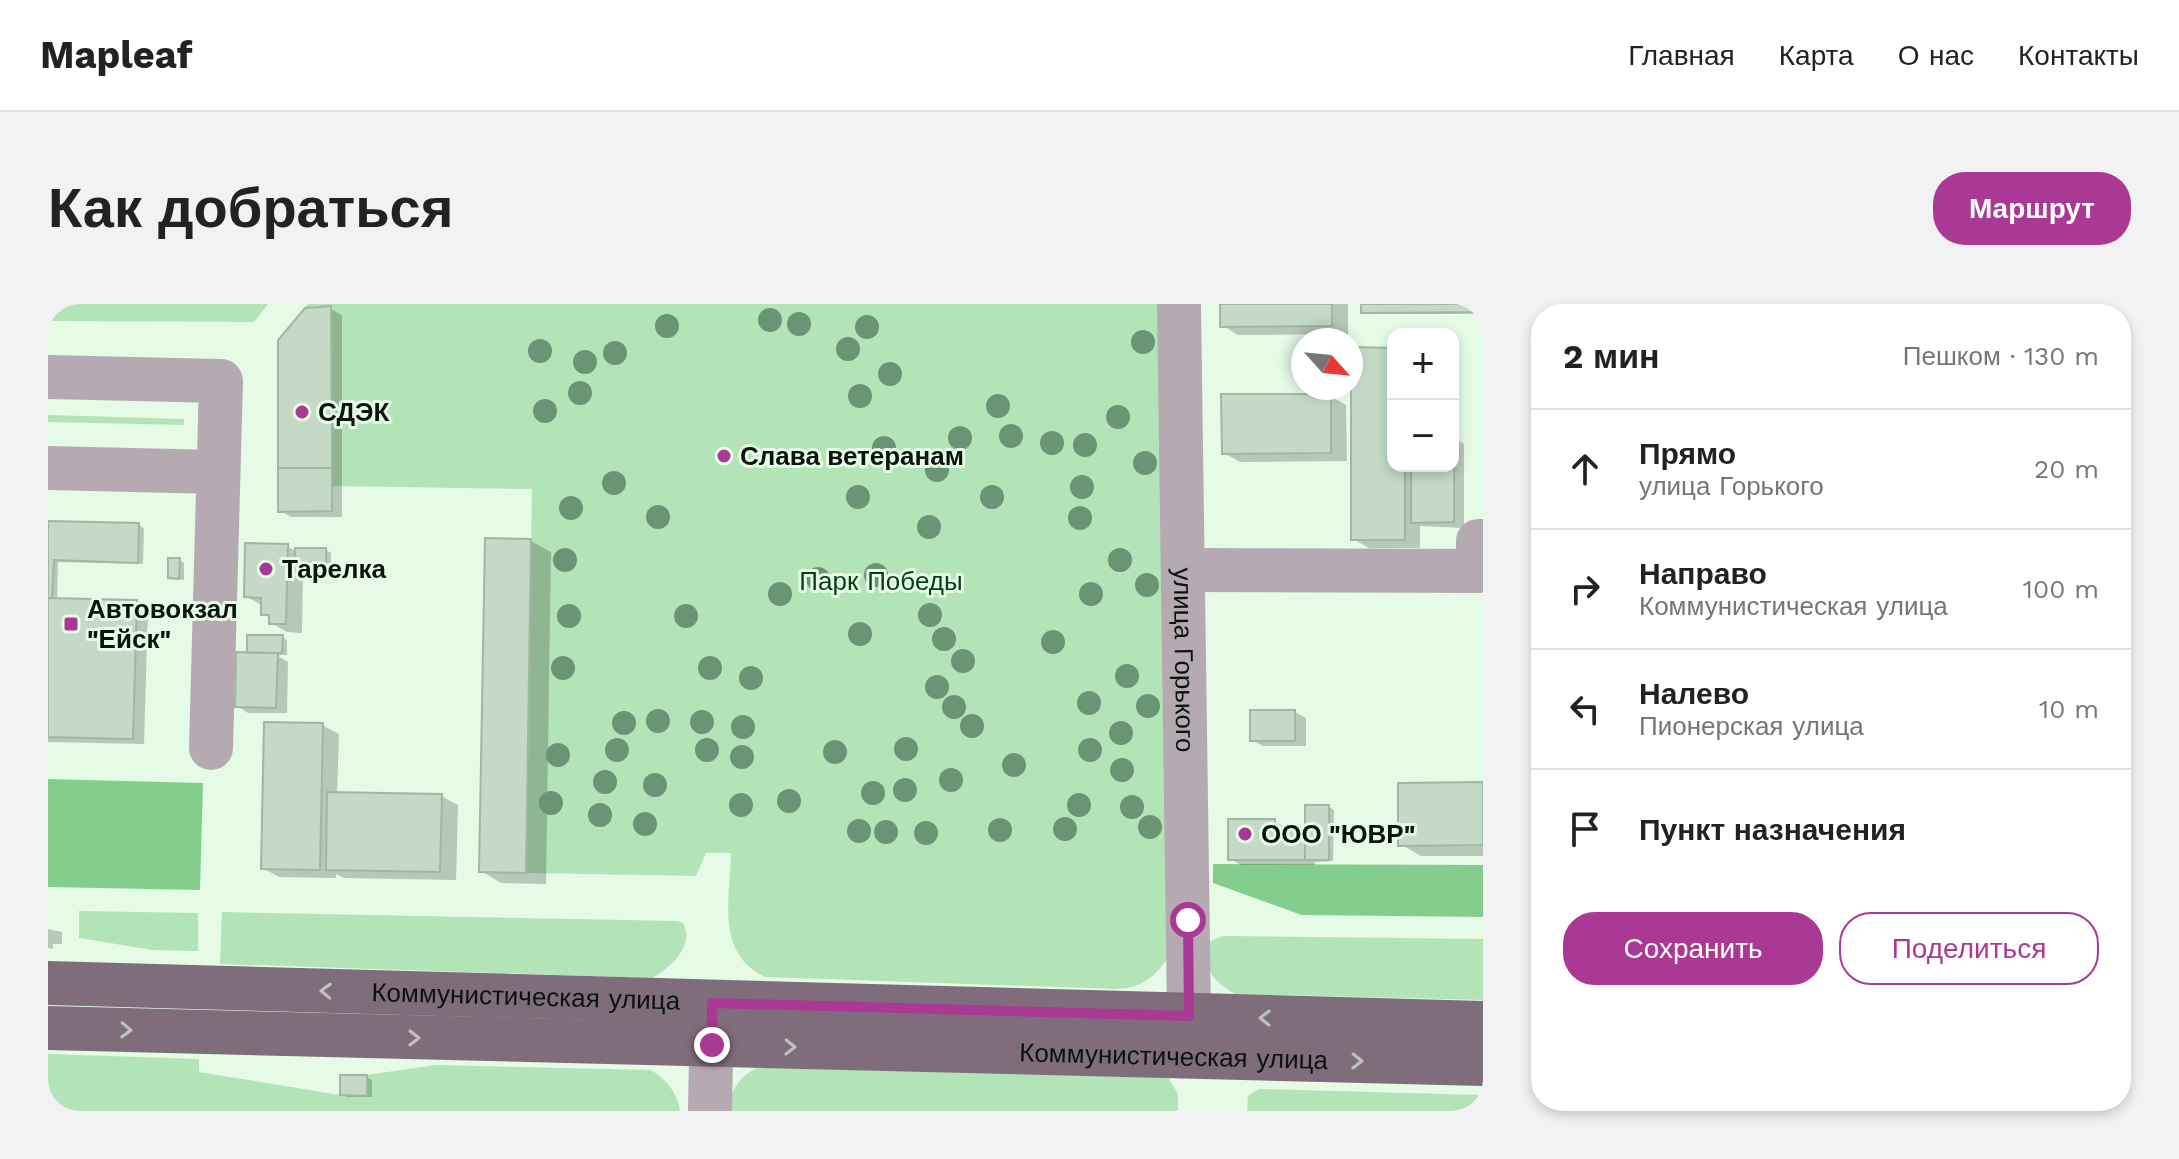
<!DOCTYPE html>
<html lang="ru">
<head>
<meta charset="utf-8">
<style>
  :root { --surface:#fff; --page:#f2f2f2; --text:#222; --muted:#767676; --line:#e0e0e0; --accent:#aa3995 }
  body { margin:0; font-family:"Work Sans",sans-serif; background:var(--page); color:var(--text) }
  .controls { position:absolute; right:24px; top:24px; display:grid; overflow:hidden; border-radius:16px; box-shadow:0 4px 12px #0003 }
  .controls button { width:72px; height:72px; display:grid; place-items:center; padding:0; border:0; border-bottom:2px solid var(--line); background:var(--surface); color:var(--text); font:40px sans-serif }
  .compass { position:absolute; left:1243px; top:24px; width:72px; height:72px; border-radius:50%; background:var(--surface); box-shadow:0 4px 12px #0003; rotate:117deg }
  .stop { position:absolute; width:24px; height:24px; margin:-18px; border:6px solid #aa3995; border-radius:50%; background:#fff }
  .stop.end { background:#aa3995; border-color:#fff; box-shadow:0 2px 8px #0008 }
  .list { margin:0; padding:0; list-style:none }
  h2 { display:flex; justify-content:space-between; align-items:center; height:104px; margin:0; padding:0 32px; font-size:34px }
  h2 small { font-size:26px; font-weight:400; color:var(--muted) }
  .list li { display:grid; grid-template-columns:52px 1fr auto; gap:24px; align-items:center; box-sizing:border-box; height:120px; padding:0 32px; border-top:2px solid var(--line) }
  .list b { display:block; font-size:30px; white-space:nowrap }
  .list p { margin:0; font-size:26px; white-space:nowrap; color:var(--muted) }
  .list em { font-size:26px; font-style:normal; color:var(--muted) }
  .actions { display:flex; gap:16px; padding:24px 32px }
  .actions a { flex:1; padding:18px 0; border:2px solid var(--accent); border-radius:32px; text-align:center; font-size:28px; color:var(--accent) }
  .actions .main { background:var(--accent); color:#fff }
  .icon { flex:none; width:44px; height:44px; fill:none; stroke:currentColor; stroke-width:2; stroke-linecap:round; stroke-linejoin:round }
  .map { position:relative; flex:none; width:1435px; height:807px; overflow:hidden; border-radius:32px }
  header { display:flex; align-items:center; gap:48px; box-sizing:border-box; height:112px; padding:0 40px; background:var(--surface); border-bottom:2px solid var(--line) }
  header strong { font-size:38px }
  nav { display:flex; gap:44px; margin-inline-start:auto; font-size:28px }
  .intro { display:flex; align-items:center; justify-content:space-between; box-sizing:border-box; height:192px; padding:0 48px }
  h1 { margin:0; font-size:56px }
  .button { padding:20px 36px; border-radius:32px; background:var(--accent); color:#fff; font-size:28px; font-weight:700 }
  main { display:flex; gap:48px; padding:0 48px }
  aside { flex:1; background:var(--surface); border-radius:32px; box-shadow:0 4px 12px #0003 }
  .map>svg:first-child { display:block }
  .green { fill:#b3e4b8 }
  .forest { fill:#84ce8d }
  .shadow { fill:#0003 }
  .building { fill:#c4dac6; stroke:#a1b6a3; stroke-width:2 }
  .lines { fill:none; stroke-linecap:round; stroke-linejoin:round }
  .minor { stroke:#b5aab2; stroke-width:44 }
  .major { stroke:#806d7b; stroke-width:44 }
  .tree { fill:#6a9473 }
  .oneway { stroke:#bdc2bb }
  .route { stroke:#aa3995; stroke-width:10 }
  .poi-dot { fill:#aa3995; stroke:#e5fbe6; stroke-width:3 }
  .labels { text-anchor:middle; stroke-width:6; stroke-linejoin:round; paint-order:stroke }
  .poi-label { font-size:26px; font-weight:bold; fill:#0b130c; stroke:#e5fbe6; text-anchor:start }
  .park-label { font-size:26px; fill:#063f15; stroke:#e5fbe6 }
  .street-label { font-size:26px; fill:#0b130c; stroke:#e5fbe6 }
</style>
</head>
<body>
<header>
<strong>Mapleaf</strong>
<nav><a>Главная</a><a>Карта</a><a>О нас</a><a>Контакты</a></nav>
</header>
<div class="intro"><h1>Как добраться</h1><a class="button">Маршрут</a></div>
<main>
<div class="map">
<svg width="1435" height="807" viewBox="0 0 1435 807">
  <rect width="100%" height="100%" fill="#e5fbe6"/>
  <path class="green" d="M 0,0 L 220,0 L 206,18 L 0,17 Z
    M 260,0 L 1112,0 L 1122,651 C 1107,673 1094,684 1068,685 L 717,673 C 667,649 682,595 683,549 L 658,549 L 648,572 L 478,569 L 484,185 L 284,182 L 283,3 L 257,4 Z
    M 0,111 L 136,115 L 136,121 L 0,118 Z
    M 31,607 L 150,609 L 150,647 L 105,646 L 31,634 Z
    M 174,608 L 629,617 L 635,619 C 647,641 623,664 604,674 L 172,660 Z
    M 1175,632 L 1435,635 L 1435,696 L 1187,690 C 1164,676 1159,669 1159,642 L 1164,636 Z
    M 0,750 L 151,755 L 151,768 L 292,791 L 319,792 L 319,771 L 388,761 L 603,766 C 619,776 629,788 632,807 L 0,807 Z
    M 716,761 L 1120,773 L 1130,790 L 1130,807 L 678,807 C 684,784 693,769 716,761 Z
    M 1211,785 L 1435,791 L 1435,807 L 1199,807 L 1200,792 Z"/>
  <path class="forest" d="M 0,475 L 155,479 L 152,586 L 0,583 Z
    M 1165,560 L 1435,561 L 1435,613 L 1254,611 L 1165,579 Z"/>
  <path class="shadow" d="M 1174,0 L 1300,0 L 1300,30 L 1190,31 L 1174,21 Z
    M 1315,0 L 1435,0 L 1435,10 L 1320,10 L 1315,7 Z
    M 283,5 L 294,11 L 294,213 L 243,213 L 232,207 Z
    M 1345,46 L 1345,162 L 1405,162 L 1405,133 L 1416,140 L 1416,224 L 1372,222 L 1372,244 L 1321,244 L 1305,235 Z
    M 1282,92 L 1298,101 L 1299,157 L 1192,158 L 1176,149 Z
    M 0,219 L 91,221 L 96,224 L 95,260 L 10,258 L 9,296 L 89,298 L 100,305 L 96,440 L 0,438 Z
    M 483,237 L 503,248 L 498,580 L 453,579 L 433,567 Z
    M 239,242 L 249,248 L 278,246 L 283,249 L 283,260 L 255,260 L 254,329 L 239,328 L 223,319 L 223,314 L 215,310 L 215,302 L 198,292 Z
    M 131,256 L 136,259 L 136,276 L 122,273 Z
    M 234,333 L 239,336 L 239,351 L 228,351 L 240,358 L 239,409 L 200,409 L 189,402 L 207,351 Z
    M 1247,408 L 1258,414 L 1258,442 L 1215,442 L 1204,436 Z
    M 274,421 L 291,430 L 289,490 L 393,492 L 410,501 L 408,576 L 296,574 L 288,570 L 288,574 L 231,573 L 215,564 Z
    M 1435,480 L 1435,552 L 1373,552 L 1352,540 Z
    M 1281,503 L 1286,506 L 1285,557 L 1267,558 L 1267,561 L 1193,561 L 1182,555 L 1226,517 L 1237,523 L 1237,528 L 1256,528 Z
    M 0,625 L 14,628 L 14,640 L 5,640 L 5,645 L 0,644 Z
    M 319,773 L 324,776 L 324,793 L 299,793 L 294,790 Z"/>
  <path class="building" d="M 1172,0 L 1284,0 L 1284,22 L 1172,23 Z
    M 1313,0 L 1435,0 L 1435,8 L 1313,9 Z
    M 283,2 L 284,164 L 230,164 L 230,36 L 257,4 Z
    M 1303,43 L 1345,44 L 1345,162 L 1357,162 L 1357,236 L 1303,236 Z
    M 1173,90 L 1283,90 L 1283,149 L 1174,150 Z
    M 1406,131 L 1406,218 L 1363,219 L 1363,162 L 1405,162 Z
    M 230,164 L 284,164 L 284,207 L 230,208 Z
    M 0,217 L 91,219 L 90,259 L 6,256 L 4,294 L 0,294 Z
    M 437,234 L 483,235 L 478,569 L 431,568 Z
    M 197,239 L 240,240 L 238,320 L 221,320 L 221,311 L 213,311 L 213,294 L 196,293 Z
    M 247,244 L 278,244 L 278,258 L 247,258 Z
    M 120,254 L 132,254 L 131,275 L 120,274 Z
    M 0,294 L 89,296 L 85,435 L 0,433 Z
    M 199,331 L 235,331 L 234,349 L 199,349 Z
    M 188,348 L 230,349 L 228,404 L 187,403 Z
    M 1202,406 L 1247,406 L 1247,437 L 1202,437 Z
    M 216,418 L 275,419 L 272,566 L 213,565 Z
    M 1435,478 L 1435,541 L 1350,542 L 1350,479 Z
    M 279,488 L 394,490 L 392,568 L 278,566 Z
    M 1257,501 L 1281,501 L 1281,556 L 1257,556 Z
    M 1180,515 L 1227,515 L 1227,526 L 1257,526 L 1257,556 L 1180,556 Z
    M 292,771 L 319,771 L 319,792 L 292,791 Z"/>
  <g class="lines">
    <g class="minor">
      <path id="s1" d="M 1131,0 L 1141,712"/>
      <path d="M 0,73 L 173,77 L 163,444"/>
      <path d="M 0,164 L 170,168"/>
      <path d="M 1135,266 L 1430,267 L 1430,237 L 1435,237"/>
      <path d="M 662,807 L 664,701"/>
    </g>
    <g class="major">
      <path id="s2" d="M 0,679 L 1435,719"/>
      <path id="s3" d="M 0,724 L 1435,760"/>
    </g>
  </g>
  <g class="tree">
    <circle cx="722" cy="16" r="12"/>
    <circle cx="751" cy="20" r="12"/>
    <circle cx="619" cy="22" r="12"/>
    <circle cx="819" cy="23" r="12"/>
    <circle cx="1095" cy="38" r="12"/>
    <circle cx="800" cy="45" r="12"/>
    <circle cx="492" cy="47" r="12"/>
    <circle cx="567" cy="49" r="12"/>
    <circle cx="537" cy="58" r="12"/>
    <circle cx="842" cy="70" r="12"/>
    <circle cx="532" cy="89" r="12"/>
    <circle cx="812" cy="92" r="12"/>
    <circle cx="950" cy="102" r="12"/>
    <circle cx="497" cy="107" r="12"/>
    <circle cx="1070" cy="113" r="12"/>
    <circle cx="963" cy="132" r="12"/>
    <circle cx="912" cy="134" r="12"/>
    <circle cx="1004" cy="139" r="12"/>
    <circle cx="1037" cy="141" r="12"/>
    <circle cx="836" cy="144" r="12"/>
    <circle cx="1097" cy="159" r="12"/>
    <circle cx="889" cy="166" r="12"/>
    <circle cx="566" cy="179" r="12"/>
    <circle cx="1034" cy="183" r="12"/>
    <circle cx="810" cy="193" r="12"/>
    <circle cx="944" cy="193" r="12"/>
    <circle cx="523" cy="204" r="12"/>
    <circle cx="610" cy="213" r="12"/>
    <circle cx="1032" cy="214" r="12"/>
    <circle cx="881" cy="223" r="12"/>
    <circle cx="517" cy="256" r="12"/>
    <circle cx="1072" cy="256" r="12"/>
    <circle cx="828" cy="271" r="12"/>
    <circle cx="770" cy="275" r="12"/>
    <circle cx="1099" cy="281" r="12"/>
    <circle cx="732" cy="290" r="12"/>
    <circle cx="1043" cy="290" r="12"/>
    <circle cx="882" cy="311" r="12"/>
    <circle cx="521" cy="312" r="12"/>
    <circle cx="638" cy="312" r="12"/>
    <circle cx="812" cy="330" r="12"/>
    <circle cx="896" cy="335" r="12"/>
    <circle cx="1005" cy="338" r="12"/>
    <circle cx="915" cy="357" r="12"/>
    <circle cx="515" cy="364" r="12"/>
    <circle cx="662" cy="364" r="12"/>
    <circle cx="1079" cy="372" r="12"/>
    <circle cx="703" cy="374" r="12"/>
    <circle cx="889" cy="383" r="12"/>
    <circle cx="1041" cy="399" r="12"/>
    <circle cx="1100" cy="402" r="12"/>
    <circle cx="906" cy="403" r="12"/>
    <circle cx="610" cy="417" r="12"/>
    <circle cx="654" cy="418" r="12"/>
    <circle cx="576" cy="419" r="12"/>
    <circle cx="924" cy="422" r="12"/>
    <circle cx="695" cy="423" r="12"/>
    <circle cx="1073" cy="429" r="12"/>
    <circle cx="858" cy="445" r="12"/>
    <circle cx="569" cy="446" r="12"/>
    <circle cx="659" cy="446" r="12"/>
    <circle cx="1042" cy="446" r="12"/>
    <circle cx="787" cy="448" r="12"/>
    <circle cx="510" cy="451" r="12"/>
    <circle cx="694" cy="453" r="12"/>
    <circle cx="966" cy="461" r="12"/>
    <circle cx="1074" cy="466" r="12"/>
    <circle cx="903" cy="476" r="12"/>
    <circle cx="557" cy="478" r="12"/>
    <circle cx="607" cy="481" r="12"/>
    <circle cx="857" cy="486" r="12"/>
    <circle cx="825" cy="489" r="12"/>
    <circle cx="741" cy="497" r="12"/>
    <circle cx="503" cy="499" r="12"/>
    <circle cx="693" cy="501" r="12"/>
    <circle cx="1031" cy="501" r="12"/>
    <circle cx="1084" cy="503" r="12"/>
    <circle cx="552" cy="511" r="12"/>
    <circle cx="597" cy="520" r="12"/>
    <circle cx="1102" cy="523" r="12"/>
    <circle cx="1017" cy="525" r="12"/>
    <circle cx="952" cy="526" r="12"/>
    <circle cx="811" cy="527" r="12"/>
    <circle cx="838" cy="528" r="12"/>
    <circle cx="878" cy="529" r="12"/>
  </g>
  <defs><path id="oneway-chevron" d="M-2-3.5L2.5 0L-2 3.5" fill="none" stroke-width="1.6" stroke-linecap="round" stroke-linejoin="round" transform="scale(2)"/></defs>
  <g class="oneway">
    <use href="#oneway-chevron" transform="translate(278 687) rotate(-178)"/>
    <use href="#oneway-chevron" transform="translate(1217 714) rotate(-179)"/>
    <use href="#oneway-chevron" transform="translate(78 726) rotate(2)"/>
    <use href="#oneway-chevron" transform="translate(366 734) rotate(1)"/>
    <use href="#oneway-chevron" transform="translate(742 743) rotate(1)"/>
    <use href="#oneway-chevron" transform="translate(1309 757) rotate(1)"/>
  </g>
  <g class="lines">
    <path class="route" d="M 664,741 L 664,699 L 1141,712 L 1140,616"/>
  </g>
  <g class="poi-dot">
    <circle cx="254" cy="108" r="8"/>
    <circle cx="676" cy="152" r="8"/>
    <circle cx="218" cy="265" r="8"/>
    <rect x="15" y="312" width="16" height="16" rx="4"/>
    <circle cx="1197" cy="530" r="8"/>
  </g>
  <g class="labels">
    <g class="poi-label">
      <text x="270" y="117">СДЭК</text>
      <text x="692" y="161">Слава ветеранам</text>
      <text x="234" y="274">Тарелка</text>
      <text x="39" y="314">Автовокзал<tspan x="39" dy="30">"Ейск"</tspan></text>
      <text x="1213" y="539">ООО "ЮВР"</text>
    </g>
    <g class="park-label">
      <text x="833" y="286">Парк Победы</text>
    </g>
    <g class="street-label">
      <text dy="9" stroke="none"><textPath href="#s1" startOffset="356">улица Горького</textPath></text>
      <text dy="9" stroke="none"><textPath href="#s2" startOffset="478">Коммунистическая улица</textPath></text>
      <text dy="9" stroke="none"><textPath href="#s3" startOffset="1126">Коммунистическая улица</textPath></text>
    </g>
  </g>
</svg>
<div class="controls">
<button>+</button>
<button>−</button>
</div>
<svg class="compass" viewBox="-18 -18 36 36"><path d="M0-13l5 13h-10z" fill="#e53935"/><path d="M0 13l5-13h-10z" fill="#767676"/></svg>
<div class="stop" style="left:1140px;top:616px"></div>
<div class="stop end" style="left:664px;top:741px"></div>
</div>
<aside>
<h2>2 мин<small>Пешком · 130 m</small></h2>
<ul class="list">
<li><svg class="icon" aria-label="ahead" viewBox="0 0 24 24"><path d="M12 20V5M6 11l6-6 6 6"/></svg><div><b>Прямо</b><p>улица Горького</p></div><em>20 m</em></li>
<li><svg class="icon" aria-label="right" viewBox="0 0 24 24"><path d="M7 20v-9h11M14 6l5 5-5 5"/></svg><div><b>Направо</b><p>Коммунистическая улица</p></div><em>100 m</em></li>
<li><svg class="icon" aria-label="left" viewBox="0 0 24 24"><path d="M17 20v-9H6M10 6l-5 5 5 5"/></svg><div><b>Налево</b><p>Пионерская улица</p></div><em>10 m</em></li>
<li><svg class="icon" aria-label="arrive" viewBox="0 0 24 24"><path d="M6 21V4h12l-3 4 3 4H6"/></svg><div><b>Пункт назначения</b></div></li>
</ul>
<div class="actions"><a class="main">Сохранить</a><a>Поделиться</a></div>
</aside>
</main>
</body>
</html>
